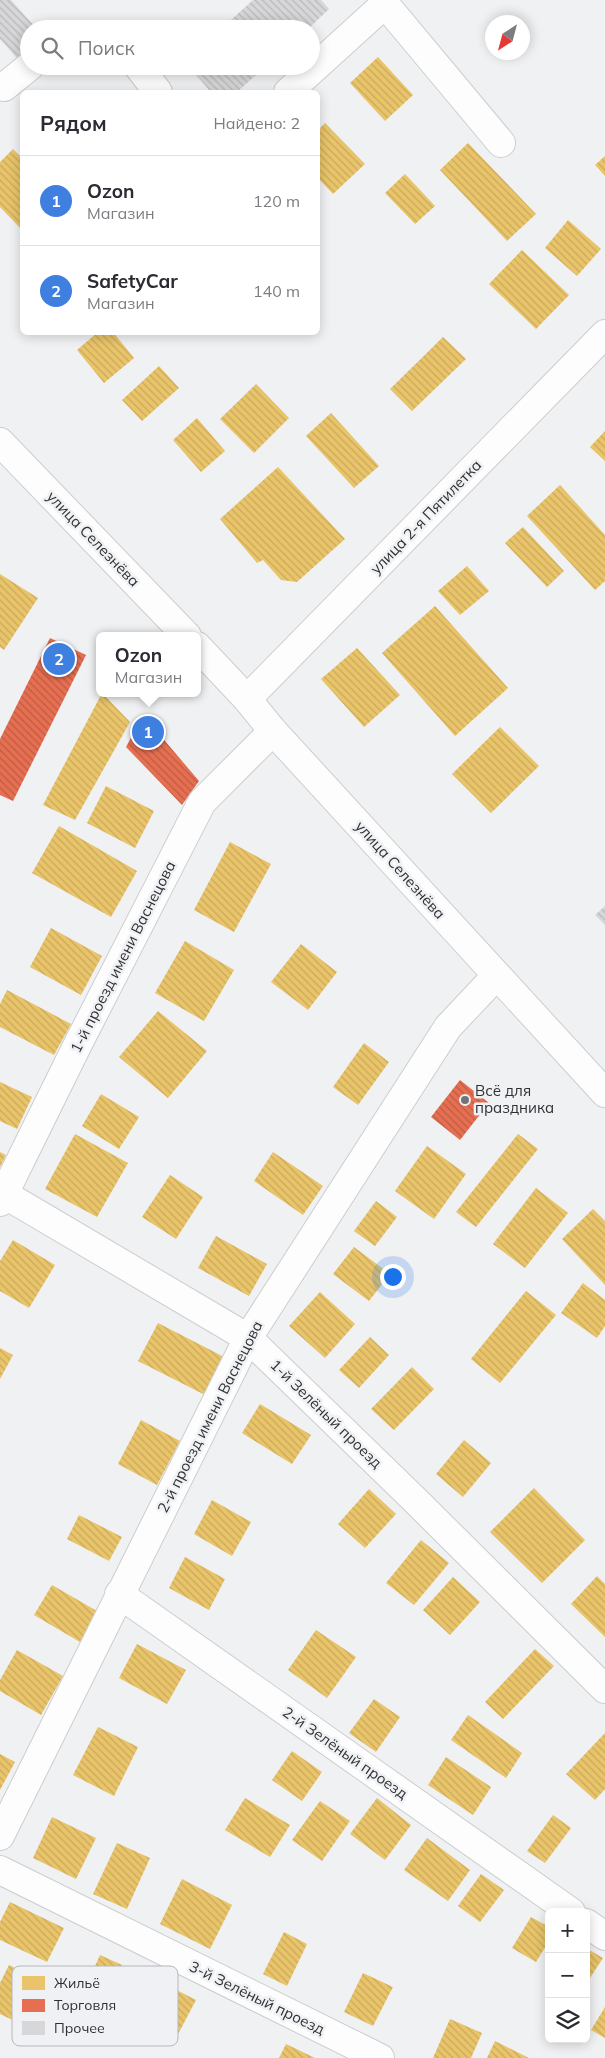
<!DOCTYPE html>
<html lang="ru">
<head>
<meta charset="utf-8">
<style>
  :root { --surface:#fff; --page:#f2f2f3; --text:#2b2b33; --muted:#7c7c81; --line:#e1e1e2; --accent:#737475 }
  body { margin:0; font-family:Mulish,sans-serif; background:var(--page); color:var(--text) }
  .controls { position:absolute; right:15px; bottom:15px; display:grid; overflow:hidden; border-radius:8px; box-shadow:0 2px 12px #0003 }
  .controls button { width:45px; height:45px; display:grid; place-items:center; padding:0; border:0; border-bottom:1px solid var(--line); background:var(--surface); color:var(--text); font:25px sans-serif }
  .compass { position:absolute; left:485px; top:15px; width:45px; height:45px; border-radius:50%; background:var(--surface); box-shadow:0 2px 12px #0003; rotate:216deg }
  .you { position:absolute; left:392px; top:1276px; width:18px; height:18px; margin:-12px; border:4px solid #fff; border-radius:50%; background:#1a73e8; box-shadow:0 0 0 8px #1a73e833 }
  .badge { display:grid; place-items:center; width:32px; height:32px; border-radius:50%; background:var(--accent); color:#fff; font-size:16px; font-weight:700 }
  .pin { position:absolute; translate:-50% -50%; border:2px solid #fff; box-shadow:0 1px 5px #0006 }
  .popup { position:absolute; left:96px; top:632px; width:105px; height:65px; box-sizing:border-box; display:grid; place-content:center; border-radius:8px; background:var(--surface); filter:drop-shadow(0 1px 4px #0005); font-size:16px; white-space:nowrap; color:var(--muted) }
  .popup b { font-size:19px; color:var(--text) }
  .popup::after { content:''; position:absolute; left:50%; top:100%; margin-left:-10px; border:10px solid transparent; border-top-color:var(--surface) }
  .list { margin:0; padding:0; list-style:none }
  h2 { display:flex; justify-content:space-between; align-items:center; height:65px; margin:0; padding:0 20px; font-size:21px }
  h2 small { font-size:16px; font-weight:400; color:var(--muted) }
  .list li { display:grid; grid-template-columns:32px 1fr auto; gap:15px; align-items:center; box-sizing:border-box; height:90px; padding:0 20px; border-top:1px solid var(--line) }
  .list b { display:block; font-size:19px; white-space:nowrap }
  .list p { margin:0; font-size:16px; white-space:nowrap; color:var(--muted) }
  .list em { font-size:16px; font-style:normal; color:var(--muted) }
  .icon { flex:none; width:28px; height:28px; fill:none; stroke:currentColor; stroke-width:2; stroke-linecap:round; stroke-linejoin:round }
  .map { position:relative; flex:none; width:605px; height:2058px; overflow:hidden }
  .search { position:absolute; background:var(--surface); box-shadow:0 2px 12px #0003; left:20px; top:20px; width:300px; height:55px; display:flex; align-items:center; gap:12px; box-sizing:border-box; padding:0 18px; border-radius:28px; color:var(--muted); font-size:19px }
  .panel { position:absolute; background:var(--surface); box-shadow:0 2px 12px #0003; left:20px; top:90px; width:300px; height:245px; border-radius:8px }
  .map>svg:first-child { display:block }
  .homes { fill:url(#homes-back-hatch) }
  .shops { fill:url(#shops-back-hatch) }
  .building { fill:url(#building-back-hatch) }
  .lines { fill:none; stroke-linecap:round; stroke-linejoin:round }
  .minor-casing { stroke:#cccdce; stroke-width:30 }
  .tertiary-casing { stroke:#cccdce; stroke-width:30 }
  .secondary-casing { stroke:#cccdce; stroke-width:30 }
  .minor { stroke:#fdfdfd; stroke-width:28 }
  .tertiary { stroke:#fdfdfd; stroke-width:28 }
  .secondary { stroke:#fdfdfd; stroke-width:28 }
  .poi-dot { fill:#737475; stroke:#eff1f4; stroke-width:2 }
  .labels { text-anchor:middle; stroke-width:5; stroke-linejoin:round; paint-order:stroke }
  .street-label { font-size:15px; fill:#2f3031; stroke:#eff1f4 }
  .poi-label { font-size:15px; fill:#2f3031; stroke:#eff1f4; text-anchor:start }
  .key { fill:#eff1f4; stroke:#b5b7ba; stroke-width:1 }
  .key-label { font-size:14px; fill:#2f3031 }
</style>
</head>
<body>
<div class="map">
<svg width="605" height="2058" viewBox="0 0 605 2058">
  <defs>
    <pattern id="homes-back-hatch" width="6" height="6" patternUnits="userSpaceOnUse" patternTransform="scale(1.25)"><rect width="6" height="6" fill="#e9c46a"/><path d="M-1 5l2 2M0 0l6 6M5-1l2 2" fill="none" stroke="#c8a95c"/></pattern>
    <pattern id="shops-back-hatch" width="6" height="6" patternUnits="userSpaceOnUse" patternTransform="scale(1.25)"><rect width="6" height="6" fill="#e76f51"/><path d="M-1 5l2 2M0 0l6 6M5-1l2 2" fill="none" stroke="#bc5c44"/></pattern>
    <pattern id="building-back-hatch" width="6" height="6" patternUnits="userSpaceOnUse" patternTransform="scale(1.25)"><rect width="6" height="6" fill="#d7d7d9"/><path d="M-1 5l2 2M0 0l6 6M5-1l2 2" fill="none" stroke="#b9b9bb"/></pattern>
  </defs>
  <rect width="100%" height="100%" fill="#f0f1f3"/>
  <path class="homes" d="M 378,57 L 413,95 L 385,121 L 350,83 Z
    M 325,123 L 365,164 L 333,194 L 318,178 L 318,130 Z
    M 468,143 L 536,214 L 507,241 L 440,170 Z
    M 13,149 L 22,158 L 22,230 L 0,207 L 0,162 Z
    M 605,156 L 605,176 L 595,165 Z
    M 405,174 L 435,206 L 415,224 L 385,193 Z
    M 568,220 L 601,249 L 577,276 L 545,248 Z
    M 522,250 L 569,295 L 536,329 L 489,284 Z
    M 98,332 L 113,332 L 134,358 L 104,383 L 77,350 Z
    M 443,337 L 466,359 L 412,411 L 390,389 Z
    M 159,366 L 179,388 L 142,421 L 122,400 Z
    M 256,384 L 289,418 L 254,453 L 220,419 Z
    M 331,413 L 379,466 L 354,488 L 306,436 Z
    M 197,418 L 225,451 L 201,472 L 173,440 Z
    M 605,431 L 605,461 L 590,447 Z
    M 278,467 L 345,539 L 297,582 L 281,580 L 263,560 L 257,563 L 220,519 Z
    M 560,485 L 605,535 L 605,581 L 595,590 L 527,516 Z
    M 523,527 L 564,571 L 547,587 L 505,543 Z
    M 467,566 L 489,591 L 460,615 L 438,591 Z
    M 0,574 L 38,598 L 4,650 L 0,647 Z
    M 435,606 L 508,688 L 455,736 L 382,653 Z
    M 357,648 L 400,695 L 364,727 L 321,679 Z
    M 102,693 L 130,722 L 75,820 L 43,805 Z
    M 500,727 L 539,766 L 491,813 L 452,774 Z
    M 106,786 L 154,811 L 135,848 L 87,823 Z
    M 59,826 L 137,871 L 111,917 L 32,873 Z
    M 230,842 L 271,864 L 234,932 L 194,910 Z
    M 51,928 L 102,956 L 81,995 L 30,967 Z
    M 185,941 L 234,970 L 204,1021 L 155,993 Z
    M 301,944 L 337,972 L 308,1010 L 271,982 Z
    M 7,990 L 71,1024 L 54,1055 L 0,1027 L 0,1004 Z
    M 158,1011 L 207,1051 L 168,1098 L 119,1057 Z
    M 364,1043 L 389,1062 L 358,1105 L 333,1087 Z
    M 0,1082 L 32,1097 L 17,1129 L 0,1121 Z
    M 101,1094 L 139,1117 L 119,1149 L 82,1126 Z
    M 75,1134 L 128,1163 L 97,1217 L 45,1189 Z
    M 518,1134 L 538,1149 L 476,1227 L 456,1212 Z
    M 427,1146 L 466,1174 L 434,1219 L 395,1191 Z
    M 0,1152 L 6,1155 L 0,1167 Z
    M 273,1152 L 323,1186 L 303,1215 L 254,1181 Z
    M 170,1175 L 203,1197 L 176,1239 L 142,1217 Z
    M 536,1188 L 568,1213 L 525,1268 L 493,1244 Z
    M 376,1201 L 397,1217 L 375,1246 L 354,1231 Z
    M 593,1209 L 605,1221 L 605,1285 L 562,1239 Z
    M 216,1236 L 267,1264 L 249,1296 L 198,1268 Z
    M 13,1240 L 55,1265 L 29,1308 L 0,1291 L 0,1261 Z
    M 354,1247 L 390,1274 L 369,1301 L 333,1274 Z
    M 583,1283 L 605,1300 L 605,1326 L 597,1338 L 561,1313 Z
    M 526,1291 L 556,1315 L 500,1383 L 471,1359 Z
    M 320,1292 L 355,1324 L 325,1358 L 289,1326 Z
    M 158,1323 L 228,1359 L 209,1397 L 138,1361 Z
    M 370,1337 L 389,1355 L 359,1388 L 339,1370 Z
    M 0,1348 L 13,1355 L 0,1379 Z
    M 412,1367 L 434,1389 L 394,1430 L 371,1409 Z
    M 260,1404 L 311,1435 L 292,1464 L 242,1433 Z
    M 141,1420 L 180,1441 L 157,1485 L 118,1464 Z
    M 464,1440 L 491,1463 L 463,1497 L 436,1474 Z
    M 534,1488 L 585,1540 L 542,1583 L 490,1532 Z
    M 369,1489 L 396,1514 L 365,1548 L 338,1524 Z
    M 212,1500 L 251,1522 L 232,1556 L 194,1534 Z
    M 79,1515 L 122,1537 L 109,1561 L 67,1539 Z
    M 421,1540 L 449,1563 L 414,1605 L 386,1583 Z
    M 185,1557 L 225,1579 L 209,1610 L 169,1588 Z
    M 597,1576 L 605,1584 L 605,1637 L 571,1604 Z
    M 453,1577 L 480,1602 L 450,1635 L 423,1610 Z
    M 52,1585 L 97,1611 L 80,1642 L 34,1615 Z
    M 316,1630 L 356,1657 L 327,1698 L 288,1670 Z
    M 137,1644 L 186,1670 L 167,1704 L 119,1678 Z
    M 535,1649 L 554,1666 L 503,1719 L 485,1702 Z
    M 17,1650 L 63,1676 L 41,1715 L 0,1691 L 0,1680 Z
    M 374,1699 L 400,1717 L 376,1752 L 349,1733 Z
    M 468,1715 L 522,1753 L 506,1778 L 451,1740 Z
    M 98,1727 L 138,1747 L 114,1796 L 73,1775 Z
    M 605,1733 L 605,1789 L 595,1800 L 566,1774 Z
    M 292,1751 L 322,1772 L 302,1801 L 272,1780 Z
    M 0,1754 L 15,1762 L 0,1790 Z
    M 446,1757 L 491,1787 L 473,1815 L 428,1785 Z
    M 245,1798 L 290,1825 L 270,1857 L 225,1830 Z
    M 377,1798 L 411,1825 L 385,1860 L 350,1834 Z
    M 320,1801 L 350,1821 L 322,1861 L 292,1840 Z
    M 553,1815 L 571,1828 L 545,1863 L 527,1851 Z
    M 52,1817 L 96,1838 L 76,1879 L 33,1858 Z
    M 427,1838 L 470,1870 L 448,1901 L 404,1870 Z
    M 117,1843 L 150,1858 L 127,1909 L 93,1894 Z
    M 481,1874 L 504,1890 L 480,1922 L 458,1906 Z
    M 182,1879 L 232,1905 L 210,1949 L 160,1924 Z
    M 10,1902 L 64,1928 L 47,1962 L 0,1940 L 0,1922 Z
    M 531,1917 L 549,1927 L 549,1941 L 536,1962 L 512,1948 Z
    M 284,1932 L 307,1944 L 287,1986 L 263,1974 Z
    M 586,1948 L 603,1958 L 586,1984 Z
    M 100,1955 L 122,1965 L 105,2004 L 82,1995 Z
    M 9,1965 L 44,1982 L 23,2025 L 0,2014 L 0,1983 Z
    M 363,1973 L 393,1987 L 373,2026 L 344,2012 Z
    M 169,1986 L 196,2000 L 175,2040 L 148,2026 Z
    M 605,2007 L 605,2038 L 591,2030 Z
    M 450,2019 L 482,2033 L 471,2058 L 433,2058 Z
    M 495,2041 L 529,2058 L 487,2058 Z
    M 286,2044 L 315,2058 L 279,2058 Z"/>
  <path class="shops" d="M 50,638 L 86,655 L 13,801 L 0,795 L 0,739 Z
    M 143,715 L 199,781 L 182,805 L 126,747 Z
    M 460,1080 L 489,1103 L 460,1140 L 431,1117 Z"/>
  <path class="building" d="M 0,0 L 11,0 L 37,29 L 29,29 L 29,47 L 17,58 L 0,39 Z
    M 253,0 L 321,0 L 329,9 L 308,29 L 221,29 Z
    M 188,66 L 266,66 L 237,92 L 211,92 Z
    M 605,906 L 605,925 L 595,915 Z"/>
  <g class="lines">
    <g class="minor-casing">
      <path id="minor" d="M 138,66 L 158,92
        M 4,87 L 30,66
        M 288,92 L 385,4 L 501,143
        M 4,1194 L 248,1338 L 416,1501 L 605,1689
        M 0,1202 L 78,1044 L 202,802 L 273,731
        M 119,1594 L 571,1912
        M 0,1836 L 248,1338 L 448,1027 L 496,976
        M 0,1870 L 380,2058
        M 586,1923 L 605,1936"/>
    </g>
    <g class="tertiary-casing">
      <path id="tertiary" d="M 247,699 L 273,731 L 605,1093"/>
    </g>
    <g class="secondary-casing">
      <path id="secondary" d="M 0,442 L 187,636
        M 197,646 L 247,699 L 605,334"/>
    </g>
    <use href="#minor" class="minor"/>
    <use href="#tertiary" class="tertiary"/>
    <use href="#secondary" class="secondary"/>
  </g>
  <circle class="poi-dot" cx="465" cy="1100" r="5"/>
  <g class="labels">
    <g class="street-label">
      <text transform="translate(426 517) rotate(-46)" y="5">улица 2-я Пятилетка</text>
      <text transform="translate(93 539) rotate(46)" y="5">улица Селезнёва</text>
      <text transform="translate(400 870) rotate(48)" y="5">улица Селезнёва</text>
      <text transform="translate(123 957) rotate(-63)" y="5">1-й проезд имени Васнецова</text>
      <text transform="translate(326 1414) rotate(44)" y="5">1-й Зелёный проезд</text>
      <text transform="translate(210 1417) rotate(-63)" y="5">2-й проезд имени Васнецова</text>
      <text transform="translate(345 1753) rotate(35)" y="5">2-й Зелёный проезд</text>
      <text transform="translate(257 1998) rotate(26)" y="5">3-й Зелёный проезд</text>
    </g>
    <g class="poi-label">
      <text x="475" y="1096">Всё для<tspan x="475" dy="17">праздника</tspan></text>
    </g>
  </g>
  <rect x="12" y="1966" width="166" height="80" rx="8" class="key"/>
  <rect x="22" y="1976" width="23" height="14" fill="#e9c46a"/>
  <rect x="22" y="1999" width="23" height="13" fill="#e76f51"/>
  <rect x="22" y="2021" width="23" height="14" fill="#d7d7d9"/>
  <g class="key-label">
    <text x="54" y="1988">Жильё</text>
    <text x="54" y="2010">Торговля</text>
    <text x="54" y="2033">Прочее</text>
  </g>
</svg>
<div class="controls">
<button>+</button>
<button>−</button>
<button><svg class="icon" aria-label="layers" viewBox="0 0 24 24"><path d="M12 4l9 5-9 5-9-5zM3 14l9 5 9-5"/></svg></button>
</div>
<svg class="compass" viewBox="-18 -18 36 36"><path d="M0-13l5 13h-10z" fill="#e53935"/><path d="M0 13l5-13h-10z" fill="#7c7c81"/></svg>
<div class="you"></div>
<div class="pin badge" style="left:148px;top:732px;background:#3f7fe0">1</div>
<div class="popup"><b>Ozon</b>Магазин</div>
<div class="pin badge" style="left:59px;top:659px;background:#3f7fe0">2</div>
<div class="search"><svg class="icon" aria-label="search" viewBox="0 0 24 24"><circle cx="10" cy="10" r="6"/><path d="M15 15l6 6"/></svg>Поиск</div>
<section class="panel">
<h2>Рядом<small>Найдено: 2</small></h2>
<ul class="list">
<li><span class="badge" style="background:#3f7fe0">1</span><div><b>Ozon</b><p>Магазин</p></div><em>120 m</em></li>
<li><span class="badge" style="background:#3f7fe0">2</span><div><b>SafetyCar</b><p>Магазин</p></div><em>140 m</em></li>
</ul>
</section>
</div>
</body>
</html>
